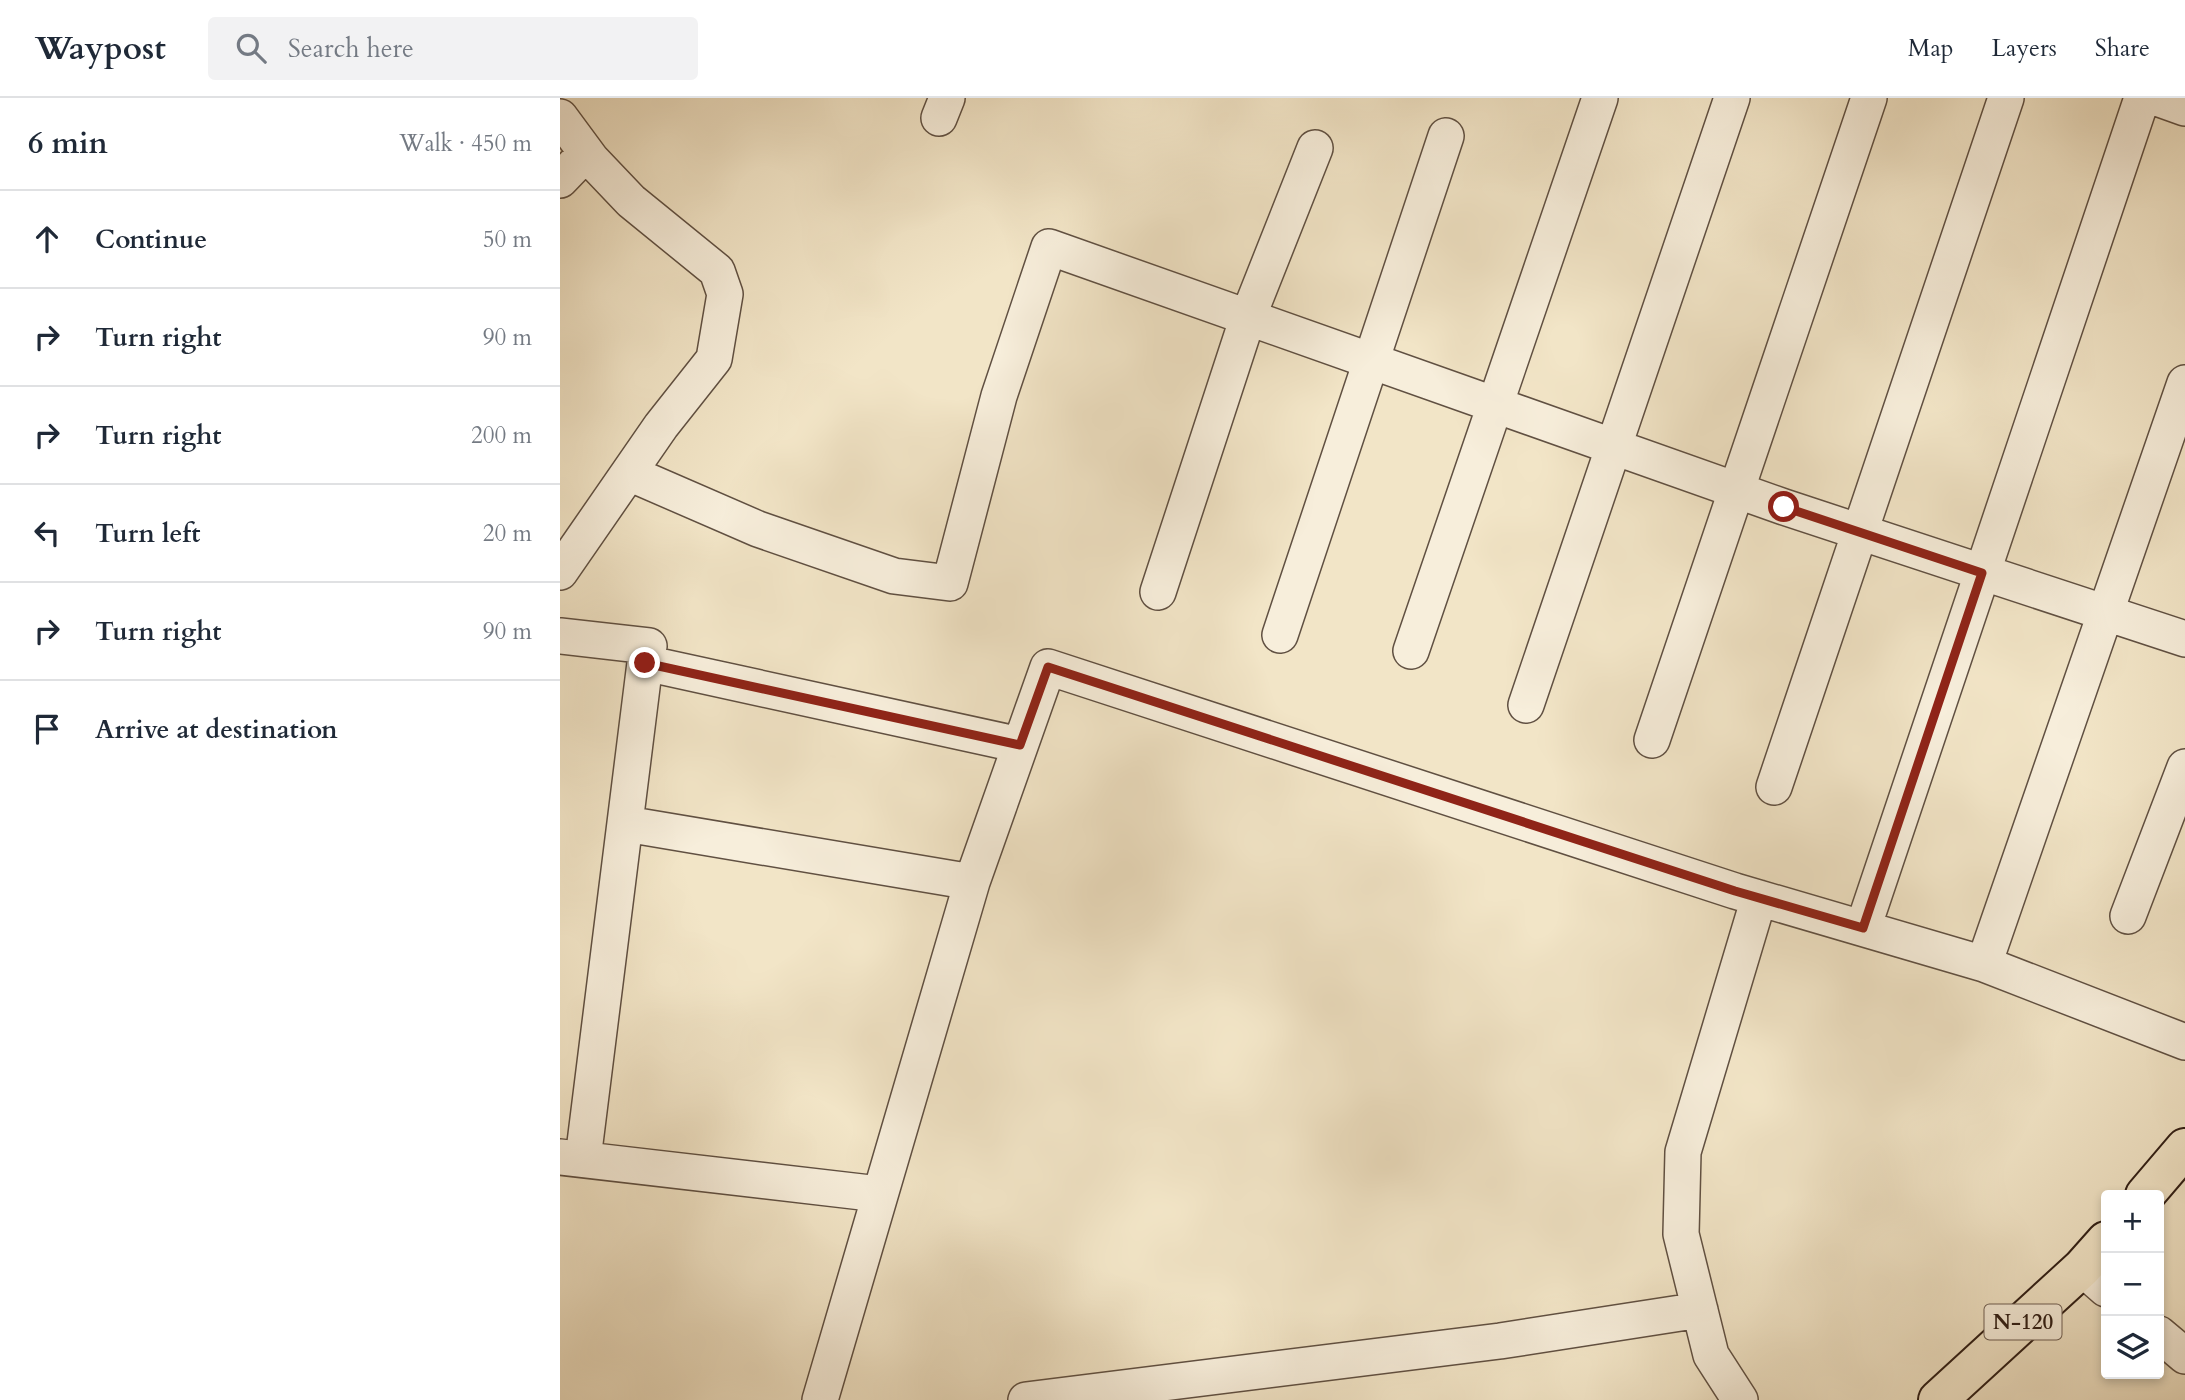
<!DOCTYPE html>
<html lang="en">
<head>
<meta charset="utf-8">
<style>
  :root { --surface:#fff; --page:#f2f2f3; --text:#1f2937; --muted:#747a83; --line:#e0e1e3 }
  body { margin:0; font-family:Cardo,serif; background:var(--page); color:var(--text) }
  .controls { position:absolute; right:21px; bottom:21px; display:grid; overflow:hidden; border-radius:7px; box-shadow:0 4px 10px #0003 }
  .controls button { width:63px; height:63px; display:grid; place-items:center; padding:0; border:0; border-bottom:2px solid var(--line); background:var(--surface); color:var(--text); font:35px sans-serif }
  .stop { position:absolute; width:21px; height:21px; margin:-16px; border:5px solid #8f2418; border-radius:50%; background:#fff }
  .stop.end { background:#8f2418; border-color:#fff; box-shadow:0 2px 7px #0008 }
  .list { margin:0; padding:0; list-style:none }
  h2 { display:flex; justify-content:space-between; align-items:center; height:91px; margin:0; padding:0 28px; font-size:30px }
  h2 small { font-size:23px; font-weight:400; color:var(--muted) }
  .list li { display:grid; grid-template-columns:46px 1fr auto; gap:21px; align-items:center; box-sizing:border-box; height:98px; padding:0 28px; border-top:2px solid var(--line) }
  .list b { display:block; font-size:26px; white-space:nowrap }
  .list em { font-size:23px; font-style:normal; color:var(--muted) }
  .icon { flex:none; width:38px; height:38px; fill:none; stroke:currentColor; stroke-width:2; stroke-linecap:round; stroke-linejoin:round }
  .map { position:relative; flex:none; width:1625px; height:1302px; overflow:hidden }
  header { display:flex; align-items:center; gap:42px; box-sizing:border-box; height:98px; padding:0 35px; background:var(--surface); border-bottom:2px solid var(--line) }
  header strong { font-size:33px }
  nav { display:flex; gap:38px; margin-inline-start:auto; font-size:24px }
  .search { width:490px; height:63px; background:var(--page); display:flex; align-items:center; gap:18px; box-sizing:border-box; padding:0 24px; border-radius:7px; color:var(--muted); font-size:26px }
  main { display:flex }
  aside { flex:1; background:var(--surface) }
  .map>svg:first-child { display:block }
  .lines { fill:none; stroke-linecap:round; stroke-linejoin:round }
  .minor-casing { stroke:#605042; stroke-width:38 }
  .highway-casing { stroke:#301e15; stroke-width:42 }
  .minor { stroke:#f7eedb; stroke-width:35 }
  .highway { stroke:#f2e5c7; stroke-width:38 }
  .route { stroke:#8f2418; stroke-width:9 }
  .labels { text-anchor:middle; stroke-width:5; stroke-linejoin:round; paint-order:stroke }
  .shield { fill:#f7eedb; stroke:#6c5c50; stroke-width:2 }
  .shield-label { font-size:21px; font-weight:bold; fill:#301e15 }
</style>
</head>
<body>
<header>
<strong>Waypost</strong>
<div class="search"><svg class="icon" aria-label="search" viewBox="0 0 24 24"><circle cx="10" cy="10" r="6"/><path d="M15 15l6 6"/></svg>Search here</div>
<nav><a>Map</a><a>Layers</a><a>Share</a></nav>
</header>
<main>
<aside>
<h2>6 min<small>Walk · 450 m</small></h2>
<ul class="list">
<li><svg class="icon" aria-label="ahead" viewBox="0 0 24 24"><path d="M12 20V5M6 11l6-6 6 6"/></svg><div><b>Continue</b></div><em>50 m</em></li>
<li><svg class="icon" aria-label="right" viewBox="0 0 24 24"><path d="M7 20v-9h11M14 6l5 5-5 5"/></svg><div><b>Turn right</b></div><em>90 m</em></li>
<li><svg class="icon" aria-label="right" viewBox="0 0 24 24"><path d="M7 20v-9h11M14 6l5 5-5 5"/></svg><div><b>Turn right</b></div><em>200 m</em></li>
<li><svg class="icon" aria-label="left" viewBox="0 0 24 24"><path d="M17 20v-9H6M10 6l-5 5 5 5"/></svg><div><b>Turn left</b></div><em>20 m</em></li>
<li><svg class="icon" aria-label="right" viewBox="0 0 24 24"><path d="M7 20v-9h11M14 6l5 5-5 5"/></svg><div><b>Turn right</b></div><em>90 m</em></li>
<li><svg class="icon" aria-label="arrive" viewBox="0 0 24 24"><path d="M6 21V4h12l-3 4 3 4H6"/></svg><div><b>Arrive at destination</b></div></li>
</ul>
</aside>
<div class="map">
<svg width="1625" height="1302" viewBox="0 0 1625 1302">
  <rect width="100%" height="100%" fill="#f2e5c7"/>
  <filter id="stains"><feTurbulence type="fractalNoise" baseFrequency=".00286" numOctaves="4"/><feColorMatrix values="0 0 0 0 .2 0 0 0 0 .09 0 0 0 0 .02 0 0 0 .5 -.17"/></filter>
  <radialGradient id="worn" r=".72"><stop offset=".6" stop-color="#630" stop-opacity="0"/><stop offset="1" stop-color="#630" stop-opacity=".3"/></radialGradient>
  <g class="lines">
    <g class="minor-casing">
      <path id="minor" d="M 1597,0 L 1625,10
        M 0,19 L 31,61 L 71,103 L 157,173 L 165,196 L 154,261 L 101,328 L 0,474
        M 379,20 L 387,0
        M 0,82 L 26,55
        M 69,375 L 198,431 L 334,478 L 390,485 L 439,298 L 489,149 L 1224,409 L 1625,541
        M 598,494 L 688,219 L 755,50
        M 720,537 L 886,38
        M 0,538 L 89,548 L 85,565 L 23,1061
        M 851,553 L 1040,0
        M 85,565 L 460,647
        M 966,607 L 1172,0
        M 1092,642 L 1309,0
        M 1214,689 L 1446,0
        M 66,726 L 412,784
        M 1568,818 L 1625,669
        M 1303,830 L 1582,0
        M 1424,866 L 1625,285
        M 0,1059 L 319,1096
        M 1522,1170 L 1546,1191
        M 1599,1236 L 1625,1258
        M 260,1302 L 412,784 L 488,569 L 1175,793 L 1424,866 L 1625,944
        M 466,1302 L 940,1243 L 1140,1212
        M 1180,1302 L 1151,1257 L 1121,1136 L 1123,1054 L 1199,800"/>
    </g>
    <g class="highway-casing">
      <path id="highway" d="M 1585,1097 L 1625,1050
        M 1378,1302 L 1522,1170 L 1546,1143"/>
    </g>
    <use href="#minor" class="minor"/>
    <use href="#highway" class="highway"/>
  </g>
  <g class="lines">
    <path class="route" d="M 85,565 L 460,647 L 488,569 L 1175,793 L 1303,830 L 1422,475 L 1224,409"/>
  </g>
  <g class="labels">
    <rect class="shield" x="1424.5" y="1206.5" width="77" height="35" rx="5"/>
    <g class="shield-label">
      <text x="1463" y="1231">N-120</text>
    </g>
  </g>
  <rect width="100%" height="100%" filter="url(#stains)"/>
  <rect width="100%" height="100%" fill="url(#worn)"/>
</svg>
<div class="controls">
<button>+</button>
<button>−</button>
<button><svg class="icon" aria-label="layers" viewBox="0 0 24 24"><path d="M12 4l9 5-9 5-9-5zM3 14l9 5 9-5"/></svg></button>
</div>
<div class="stop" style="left:1224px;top:409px"></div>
<div class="stop end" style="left:85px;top:565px"></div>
</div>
</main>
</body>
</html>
